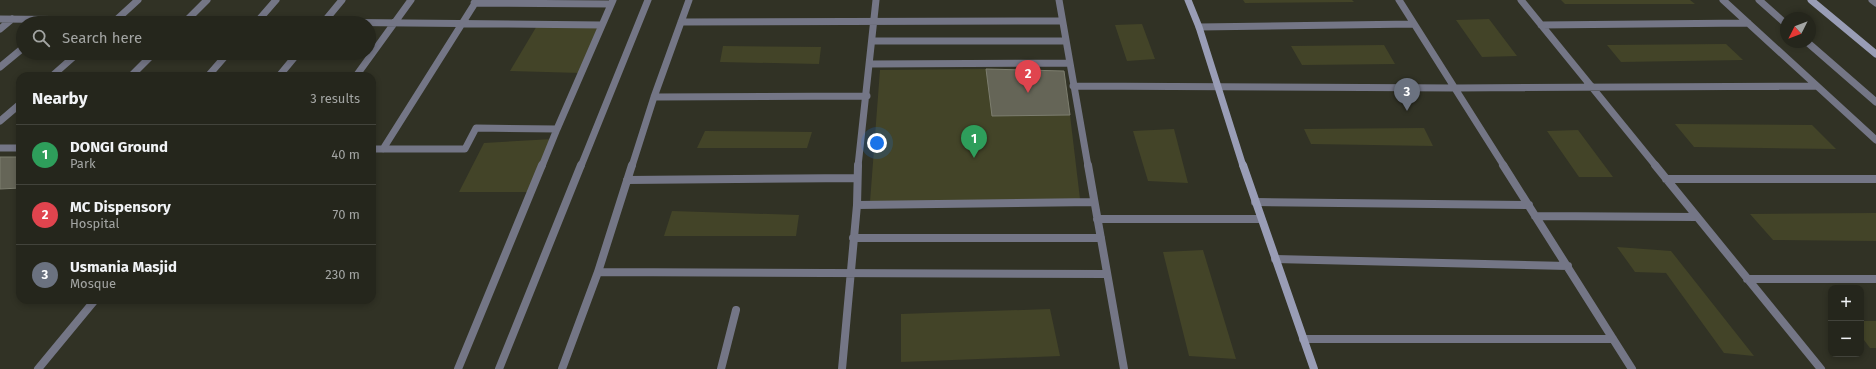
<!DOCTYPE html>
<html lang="en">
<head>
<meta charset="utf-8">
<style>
  :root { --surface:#25261c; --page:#2d2e25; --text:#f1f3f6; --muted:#a3a5a3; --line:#42433b; --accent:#bca0f2 }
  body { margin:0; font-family:"Fira Sans",sans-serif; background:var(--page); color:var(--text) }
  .controls { position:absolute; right:12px; bottom:12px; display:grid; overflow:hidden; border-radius:8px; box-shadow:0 2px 6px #0003 }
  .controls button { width:36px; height:36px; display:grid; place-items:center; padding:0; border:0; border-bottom:1px solid var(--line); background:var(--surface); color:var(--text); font:20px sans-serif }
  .compass { position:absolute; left:1780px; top:12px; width:36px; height:36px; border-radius:50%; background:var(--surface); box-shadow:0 2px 6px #0003; rotate:228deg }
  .you { position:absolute; left:877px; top:143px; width:14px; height:14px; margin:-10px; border:3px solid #fff; border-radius:50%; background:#1a73e8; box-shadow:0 0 0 6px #1a73e833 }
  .badge { display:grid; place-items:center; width:26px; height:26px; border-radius:50%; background:var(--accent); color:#fff; font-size:13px; font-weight:700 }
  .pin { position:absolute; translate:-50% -33px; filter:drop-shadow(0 1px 2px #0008) }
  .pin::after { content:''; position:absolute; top:21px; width:14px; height:12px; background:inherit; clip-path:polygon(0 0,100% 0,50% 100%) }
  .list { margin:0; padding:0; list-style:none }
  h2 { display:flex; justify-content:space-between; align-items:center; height:52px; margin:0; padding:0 16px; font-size:17px }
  h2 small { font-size:13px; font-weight:400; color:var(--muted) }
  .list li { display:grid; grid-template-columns:26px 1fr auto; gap:12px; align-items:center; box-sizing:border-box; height:60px; padding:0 16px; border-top:1px solid var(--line) }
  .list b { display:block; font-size:15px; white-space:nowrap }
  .list p { margin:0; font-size:13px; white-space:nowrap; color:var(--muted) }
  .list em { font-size:13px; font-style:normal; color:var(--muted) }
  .icon { flex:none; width:22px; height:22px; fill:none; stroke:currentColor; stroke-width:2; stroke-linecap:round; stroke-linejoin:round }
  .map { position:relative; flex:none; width:1876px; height:369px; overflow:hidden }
  .search { position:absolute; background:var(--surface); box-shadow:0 2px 6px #0003; left:16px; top:16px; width:360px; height:44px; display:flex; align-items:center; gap:10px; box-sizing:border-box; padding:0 14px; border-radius:22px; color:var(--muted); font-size:15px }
  .panel { position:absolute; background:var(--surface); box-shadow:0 2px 6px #0003; left:16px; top:72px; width:360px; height:232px; border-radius:12px }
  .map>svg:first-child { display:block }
  .green { fill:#434428 }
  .building { fill:#656557; stroke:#7d7e6f }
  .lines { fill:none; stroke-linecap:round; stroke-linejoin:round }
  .street-far1 { stroke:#747686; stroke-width:7 }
  .street { stroke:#747686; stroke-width:8 }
  .secondary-far1 { stroke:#999db6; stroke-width:7 }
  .secondary { stroke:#999db6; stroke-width:8 }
</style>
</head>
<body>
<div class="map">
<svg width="1876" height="369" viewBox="0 0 1876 369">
  <rect width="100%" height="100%" fill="#313225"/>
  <path class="green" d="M 1243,0 L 1352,0 L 1354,2 L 1245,3 Z
    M 1561,0 L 1690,0 L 1695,4 L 1565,4 Z
    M 1489,19 L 1517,56 L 1482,57 L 1456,20 Z
    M 538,24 L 602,25 L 581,73 L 510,71 Z
    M 1142,24 L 1155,59 L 1127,61 L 1115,25 Z
    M 1726,44 L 1743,60 L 1621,62 L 1607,45 Z
    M 1384,45 L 1395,64 L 1302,65 L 1291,46 Z
    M 723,46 L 821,47 L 819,64 L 720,62 Z
    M 986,69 L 993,116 L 1070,115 L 1080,199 L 870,202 L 880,70 Z
    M 1675,124 L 1812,125 L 1836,149 L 1694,147 Z
    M 1424,128 L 1433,146 L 1311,144 L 1304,129 Z
    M 1174,129 L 1188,183 L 1148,181 L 1133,131 Z
    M 1578,130 L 1613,177 L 1579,177 L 1547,131 Z
    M 705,131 L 812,132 L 807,148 L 697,148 Z
    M 553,139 L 532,192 L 459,192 L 484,143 Z
    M 672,211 L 799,215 L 796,236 L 664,236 Z
    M 1876,213 L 1876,241 L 1773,240 L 1750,214 Z
    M 1617,247 L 1671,251 L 1754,356 L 1724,353 L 1666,273 L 1635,272 Z
    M 1203,250 L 1236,359 L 1189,356 L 1163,252 Z
    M 1050,309 L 1060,356 L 901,362 L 901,314 Z
    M 1861,321 L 1876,321 L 1876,348 L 1870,348 L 1861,336 Z"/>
  <path class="building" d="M 986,69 L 1064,71 L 1070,115 L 992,116 Z
    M 0,157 L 20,157 L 20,188 L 0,189 Z"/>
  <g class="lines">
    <path class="street-far1" d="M 1059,0 L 1088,166
      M 1399,0 L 1504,166
      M 1521,0 L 1656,166
      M 1723,0 L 1876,140
      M 1759,0 L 1786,24
      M 1872,0 L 1876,3
      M 474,3 L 611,4
      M 0,19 L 602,25
      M 115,21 L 138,0
      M 185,22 L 207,0
      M 681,22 L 1062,21
      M 256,23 L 276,0
      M 323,23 L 342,0
      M 1541,25 L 1748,23
      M 1199,27 L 1414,24
      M 0,29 L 12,19
      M 872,41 L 1066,41
      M 1807,42 L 1876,102
      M 870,64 L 1070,63
      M 0,67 L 23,48
      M 52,76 L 78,53
      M 131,76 L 154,53
      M 208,76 L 228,53
      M 279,76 L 298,53
      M 356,76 L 411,0
      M 1073,86 L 1456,88 L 1816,86
      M 654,97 L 867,96
      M 0,121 L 20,104
      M 557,129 L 613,0
      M 0,148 L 20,148
      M 372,149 L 465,149 L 476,128 L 557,129 L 542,166
      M 383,149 L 477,0
      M 581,166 L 648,0
      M 632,166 L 654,97 L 689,0
      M 858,166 L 876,0"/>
    <path class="street" d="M 1088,165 L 1124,369
      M 1503,165 L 1632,369
      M 1655,165 L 1821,369
      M 1666,179 L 1876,179
      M 627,180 L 857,178
      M 1255,202 L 1529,205
      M 857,205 L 1094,202
      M 1535,216 L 1697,217
      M 1097,219 L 1261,219
      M 853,238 L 1101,238
      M 1275,259 L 1568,266
      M 598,272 L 1107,274
      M 1747,279 L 1876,279
      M 1303,339 L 1613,339
      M 38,369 L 95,300
      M 458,369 L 542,165
      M 499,369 L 581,165
      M 562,369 L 598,272 L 632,165
      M 721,369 L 736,310
      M 842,369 L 857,205 L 858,165"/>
    <path class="secondary-far1" d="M 1188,0 L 1199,27 L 1243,166
      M 1811,0 L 1876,54"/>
    <path class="secondary" d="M 1243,165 L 1314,369"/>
  </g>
</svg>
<div class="controls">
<button>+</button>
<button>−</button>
</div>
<svg class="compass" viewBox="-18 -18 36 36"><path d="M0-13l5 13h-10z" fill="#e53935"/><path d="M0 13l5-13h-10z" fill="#a3a5a3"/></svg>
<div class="you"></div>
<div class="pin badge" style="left:974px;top:158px;background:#2e9e5b">1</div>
<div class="pin badge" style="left:1028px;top:93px;background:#e0444e">2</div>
<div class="pin badge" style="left:1407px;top:111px;background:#6b7280">3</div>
<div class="search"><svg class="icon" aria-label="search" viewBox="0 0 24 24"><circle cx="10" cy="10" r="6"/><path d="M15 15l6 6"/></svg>Search here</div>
<section class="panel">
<h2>Nearby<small>3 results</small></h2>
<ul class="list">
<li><span class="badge" style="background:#2e9e5b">1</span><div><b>DONGI Ground</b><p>Park</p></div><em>40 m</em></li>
<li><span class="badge" style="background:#e0444e">2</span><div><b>MC Dispensory</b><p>Hospital</p></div><em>70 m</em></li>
<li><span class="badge" style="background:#6b7280">3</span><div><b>Usmania Masjid</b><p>Mosque</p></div><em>230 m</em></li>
</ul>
</section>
</div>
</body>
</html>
